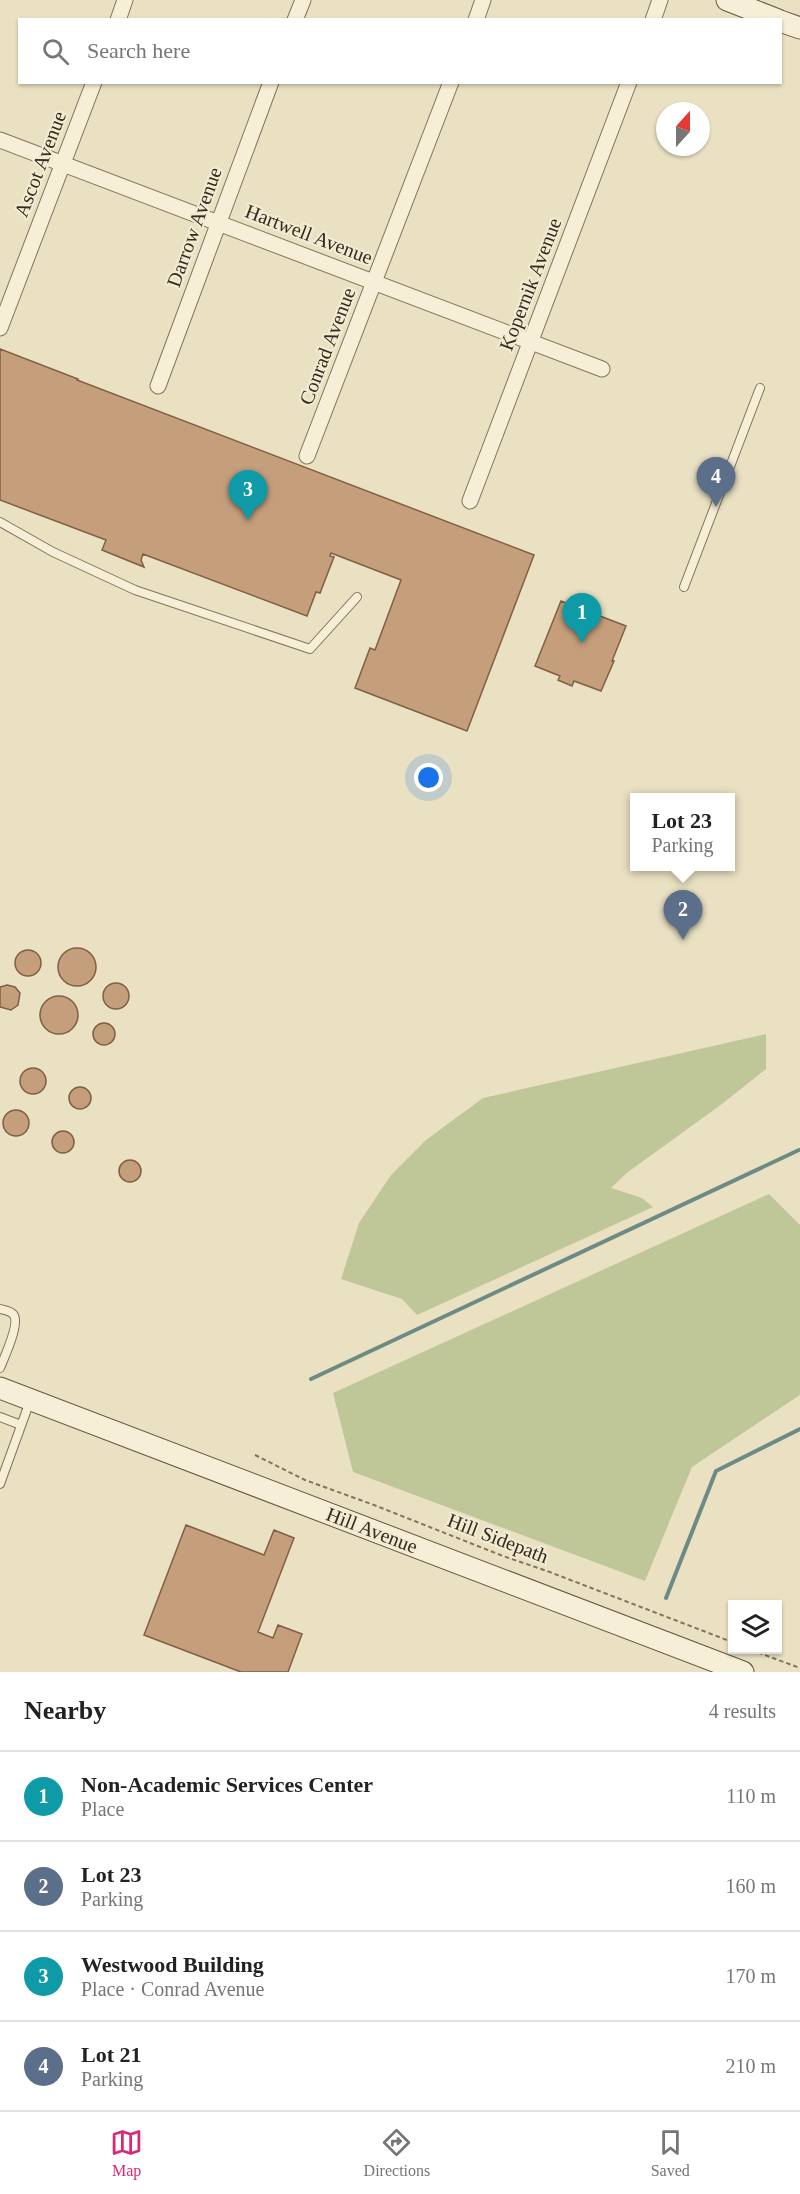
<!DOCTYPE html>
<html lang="en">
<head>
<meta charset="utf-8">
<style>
  :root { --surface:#fff; --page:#f6f6f6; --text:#222; --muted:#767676; --line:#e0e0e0; --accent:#db2777 }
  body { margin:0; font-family:Georgia,serif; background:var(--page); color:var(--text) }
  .controls { position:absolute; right:18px; bottom:18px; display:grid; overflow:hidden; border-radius:0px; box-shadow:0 2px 4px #0004 }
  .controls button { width:54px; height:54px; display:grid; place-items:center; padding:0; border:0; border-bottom:2px solid var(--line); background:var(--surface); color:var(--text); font:30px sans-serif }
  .compass { position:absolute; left:656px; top:102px; width:54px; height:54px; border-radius:50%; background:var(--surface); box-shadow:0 2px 4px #0004; rotate:21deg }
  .you { position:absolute; left:429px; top:778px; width:21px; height:21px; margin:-15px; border:4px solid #fff; border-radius:50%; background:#1a73e8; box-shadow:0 0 0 9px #1a73e833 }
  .badge { display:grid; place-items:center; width:39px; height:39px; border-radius:50%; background:var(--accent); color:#fff; font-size:20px; font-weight:700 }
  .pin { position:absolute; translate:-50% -50px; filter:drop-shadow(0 2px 3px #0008) }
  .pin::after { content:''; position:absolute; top:32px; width:21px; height:18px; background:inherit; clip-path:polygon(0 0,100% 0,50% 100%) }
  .popup { position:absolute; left:630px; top:793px; width:105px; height:78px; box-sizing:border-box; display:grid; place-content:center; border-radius:0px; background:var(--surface); filter:drop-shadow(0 2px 4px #0005); font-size:20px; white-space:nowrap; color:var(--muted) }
  .popup b { font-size:22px; color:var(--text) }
  .popup::after { content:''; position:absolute; left:50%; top:100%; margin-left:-12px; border:12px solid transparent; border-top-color:var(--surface) }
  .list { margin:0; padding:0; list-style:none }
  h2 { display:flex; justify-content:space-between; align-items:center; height:78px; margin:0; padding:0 24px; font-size:26px }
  h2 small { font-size:20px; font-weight:400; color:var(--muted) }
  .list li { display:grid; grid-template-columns:39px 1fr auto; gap:18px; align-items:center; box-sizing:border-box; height:90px; padding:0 24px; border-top:2px solid var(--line) }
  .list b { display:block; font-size:22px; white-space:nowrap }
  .list p { margin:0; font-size:20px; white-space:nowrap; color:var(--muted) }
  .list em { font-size:20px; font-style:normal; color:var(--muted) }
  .icon { flex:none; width:33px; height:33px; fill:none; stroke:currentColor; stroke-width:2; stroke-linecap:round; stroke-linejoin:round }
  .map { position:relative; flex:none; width:800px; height:1672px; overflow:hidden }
  .search { position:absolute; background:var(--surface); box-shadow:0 2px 4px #0004; left:18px; right:18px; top:18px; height:66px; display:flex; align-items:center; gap:15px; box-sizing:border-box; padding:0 21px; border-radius:0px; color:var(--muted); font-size:22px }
  .sheet { height:438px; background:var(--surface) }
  nav { display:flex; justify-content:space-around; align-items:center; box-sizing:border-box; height:84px; border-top:2px solid var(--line); background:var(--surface); font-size:16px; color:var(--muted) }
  nav a { display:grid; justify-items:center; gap:3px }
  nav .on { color:var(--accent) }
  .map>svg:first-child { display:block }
  .green { fill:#bfc798 }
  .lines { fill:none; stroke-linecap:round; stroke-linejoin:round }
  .stream { stroke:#6d8b85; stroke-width:4 }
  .building { fill:#c59f7c; stroke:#805f43; stroke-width:1.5 }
  .service-casing { stroke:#83735b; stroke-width:10 }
  .minor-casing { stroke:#83735b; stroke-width:17 }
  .secondary-casing { stroke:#65543f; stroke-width:23 }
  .path { stroke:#83735b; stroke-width:2; stroke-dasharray:4.5 3; stroke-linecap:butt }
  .service { stroke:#f6eed6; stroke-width:8 }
  .minor { stroke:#f6eed6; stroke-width:15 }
  .secondary { stroke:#f6eed6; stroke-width:21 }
  .labels { text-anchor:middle; stroke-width:4.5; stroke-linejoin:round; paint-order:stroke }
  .street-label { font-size:20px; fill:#342a1e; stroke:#f2ebd2 }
</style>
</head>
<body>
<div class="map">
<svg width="800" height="1672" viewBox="0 0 800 1672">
  <rect width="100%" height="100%" fill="#eae1c3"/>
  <path class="green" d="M 766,1034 L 766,1069 L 722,1104 L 628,1172 L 611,1188 L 642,1198 L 653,1207 L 417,1315 L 402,1299 L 341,1279 L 359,1223 L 391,1175 L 426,1140 L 483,1098 Z
    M 769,1194 L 800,1225 L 800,1395 L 692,1467 L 645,1581 L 353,1472 L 333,1393 Z"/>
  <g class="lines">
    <path class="stream" d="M 311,1379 L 799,1150
      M 666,1598 L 716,1471 L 800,1429"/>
  </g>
  <path class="building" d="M 0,349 L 78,379 L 77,380 L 534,555 L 467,731 L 355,688 L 370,648 L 375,650 L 401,580 L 331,553 L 330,556 L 334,557 L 320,593 L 316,592 L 307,616 L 143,554 L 141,560 L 144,567 L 102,550 L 106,540 L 0,500 Z
    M 561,601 L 626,626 L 612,661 L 614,661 L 601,691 L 574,681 L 572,686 L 558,680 L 560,676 L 535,666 Z
    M58 967a19 19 0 1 1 38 0a19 19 0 1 1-38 0Z
    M15 963a13 13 0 1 1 26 0a13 13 0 1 1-26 0Z
    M103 996a13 13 0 1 1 26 0a13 13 0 1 1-26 0Z
    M 7,985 L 15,987 L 20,993 L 18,1005 L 11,1010 L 0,1007 L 0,987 Z
    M40 1015a19 19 0 1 1 38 0a19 19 0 1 1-38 0Z
    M93 1034a11 11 0 1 1 22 0a11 11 0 1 1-22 0Z
    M20 1081a13 13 0 1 1 26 0a13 13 0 1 1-26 0Z
    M69 1098a11 11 0 1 1 22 0a11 11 0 1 1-22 0Z
    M3 1123a13 13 0 1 1 26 0a13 13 0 1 1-26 0Z
    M52 1142a11 11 0 1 1 22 0a11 11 0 1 1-22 0Z
    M119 1171a11 11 0 1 1 22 0a11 11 0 1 1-22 0Z
    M 186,1525 L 264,1555 L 274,1530 L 294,1538 L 258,1632 L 273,1638 L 278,1625 L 302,1634 L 288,1672 L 241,1672 L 144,1635 Z"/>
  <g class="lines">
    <g class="service-casing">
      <path id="service" d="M 0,522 L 53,552 L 135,590 L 310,649 L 357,597
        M 684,587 L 760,388
        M 0,1309 C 4,1310 10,1311 13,1314 C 21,1322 4,1358 0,1368
        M 0,1417 L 21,1425
        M 0,1484 L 30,1401"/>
    </g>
    <g class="minor-casing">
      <path id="minor" d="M 118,20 L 125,0
        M 295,20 L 303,0
        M 476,20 L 483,0
        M 653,20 L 660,0
        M 0,140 L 602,369
        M 0,328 L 94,82
        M 158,386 L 271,82
        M 307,456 L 451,82
        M 470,501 L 629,82"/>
    </g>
    <g class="secondary-casing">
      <path id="secondary" d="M 727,0 L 778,20
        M 780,21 L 800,28
        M 0,1388 L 743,1672"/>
    </g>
    <path class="path" d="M 255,1455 L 305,1480 L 374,1505 L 503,1556 L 547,1571 L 732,1642
      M 751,1650 L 800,1668"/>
    <use href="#service" class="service"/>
    <use href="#minor" class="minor"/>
    <use href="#secondary" class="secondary"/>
  </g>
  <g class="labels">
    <g class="street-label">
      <text transform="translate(40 164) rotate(-69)" y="7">Ascot Avenue</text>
      <text transform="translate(194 227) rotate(-70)" y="7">Darrow Avenue</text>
      <text transform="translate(309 234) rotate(21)" y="7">Hartwell Avenue</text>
      <text transform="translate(530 284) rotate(-69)" y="7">Kopernik Avenue</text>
      <text transform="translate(327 346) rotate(-69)" y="7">Conrad Avenue</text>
      <text transform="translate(372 1530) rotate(21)" y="7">Hill Avenue</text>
      <text transform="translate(498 1538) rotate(21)" y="7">Hill Sidepath</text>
    </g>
  </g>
</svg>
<div class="controls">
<button><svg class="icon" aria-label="layers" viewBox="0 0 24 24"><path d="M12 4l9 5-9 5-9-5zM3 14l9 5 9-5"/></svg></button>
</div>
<svg class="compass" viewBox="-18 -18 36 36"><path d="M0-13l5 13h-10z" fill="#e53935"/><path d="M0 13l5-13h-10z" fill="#767676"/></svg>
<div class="you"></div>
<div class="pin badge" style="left:582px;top:643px;background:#0f9aa8">1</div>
<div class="pin badge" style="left:683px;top:940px;background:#5c6f8a">2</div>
<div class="popup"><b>Lot 23</b>Parking</div>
<div class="pin badge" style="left:248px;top:520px;background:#0f9aa8">3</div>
<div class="pin badge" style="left:716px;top:507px;background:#5c6f8a">4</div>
<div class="search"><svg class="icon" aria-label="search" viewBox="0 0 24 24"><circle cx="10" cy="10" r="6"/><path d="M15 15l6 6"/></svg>Search here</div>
</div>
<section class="sheet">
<h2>Nearby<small>4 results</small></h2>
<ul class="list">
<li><span class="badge" style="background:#0f9aa8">1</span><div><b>Non-Academic Services Center</b><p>Place</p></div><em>110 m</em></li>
<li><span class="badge" style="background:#5c6f8a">2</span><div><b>Lot 23</b><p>Parking</p></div><em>160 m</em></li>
<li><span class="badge" style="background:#0f9aa8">3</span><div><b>Westwood Building</b><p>Place · Conrad Avenue</p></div><em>170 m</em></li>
<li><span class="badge" style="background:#5c6f8a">4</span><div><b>Lot 21</b><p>Parking</p></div><em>210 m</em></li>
</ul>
</section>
<nav>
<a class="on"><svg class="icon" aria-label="map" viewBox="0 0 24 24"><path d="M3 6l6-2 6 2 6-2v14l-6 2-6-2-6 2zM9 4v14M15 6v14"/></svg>Map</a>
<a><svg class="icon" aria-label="directions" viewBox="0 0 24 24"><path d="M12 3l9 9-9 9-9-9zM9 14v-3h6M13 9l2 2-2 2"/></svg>Directions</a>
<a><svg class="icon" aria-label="saved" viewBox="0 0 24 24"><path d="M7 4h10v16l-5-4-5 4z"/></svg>Saved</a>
</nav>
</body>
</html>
